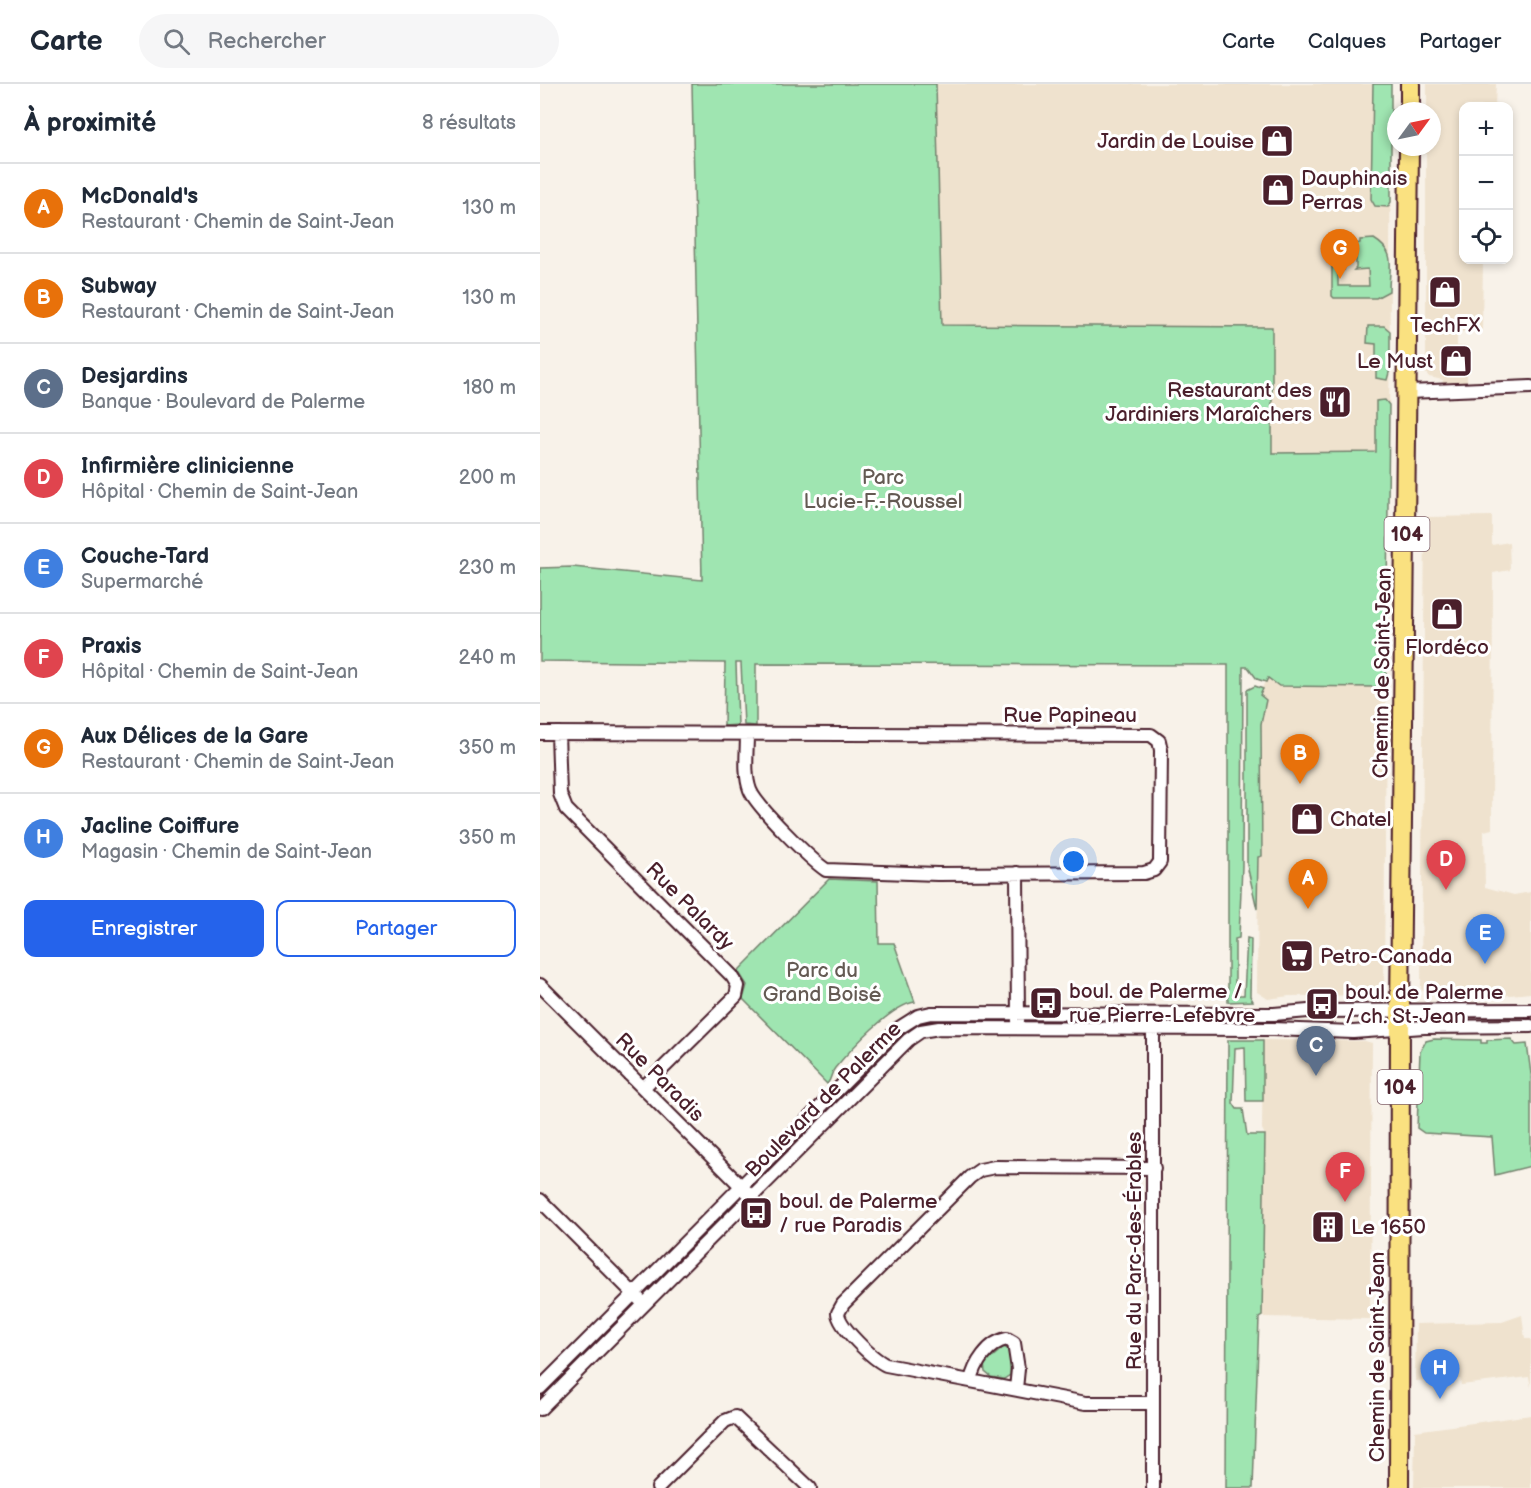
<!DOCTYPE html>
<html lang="fr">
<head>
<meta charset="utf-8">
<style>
  :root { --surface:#fff; --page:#f6f6f7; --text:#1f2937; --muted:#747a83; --line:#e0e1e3; --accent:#2563eb }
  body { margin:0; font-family:"Balsamiq Sans",sans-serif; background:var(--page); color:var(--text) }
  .controls { position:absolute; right:18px; top:18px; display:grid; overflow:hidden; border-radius:12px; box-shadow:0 3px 9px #0003 }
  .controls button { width:54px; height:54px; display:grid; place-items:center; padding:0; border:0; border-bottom:2px solid var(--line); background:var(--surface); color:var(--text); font:30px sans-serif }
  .compass { position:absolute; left:847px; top:18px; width:54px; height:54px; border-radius:50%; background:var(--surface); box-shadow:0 3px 9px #0003; rotate:57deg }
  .you { position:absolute; left:534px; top:778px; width:21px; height:21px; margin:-15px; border:4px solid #fff; border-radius:50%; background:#1a73e8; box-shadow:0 0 0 9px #1a73e833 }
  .badge { display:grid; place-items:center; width:39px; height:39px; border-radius:50%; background:var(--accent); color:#fff; font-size:20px; font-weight:700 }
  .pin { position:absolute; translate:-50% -50px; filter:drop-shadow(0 2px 3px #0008) }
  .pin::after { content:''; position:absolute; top:32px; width:21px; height:18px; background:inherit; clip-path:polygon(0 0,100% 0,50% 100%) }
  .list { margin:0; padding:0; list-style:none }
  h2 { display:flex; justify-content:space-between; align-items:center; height:78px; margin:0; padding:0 24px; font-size:26px }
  h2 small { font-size:20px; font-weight:400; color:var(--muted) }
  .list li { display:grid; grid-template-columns:39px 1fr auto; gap:18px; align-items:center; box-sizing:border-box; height:90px; padding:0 24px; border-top:2px solid var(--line) }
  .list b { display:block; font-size:22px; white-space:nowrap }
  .list p { margin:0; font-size:20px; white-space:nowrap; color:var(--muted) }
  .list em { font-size:20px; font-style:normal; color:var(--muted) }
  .actions { display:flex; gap:12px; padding:18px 24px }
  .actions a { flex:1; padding:14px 0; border:2px solid var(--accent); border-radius:12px; text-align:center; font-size:21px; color:var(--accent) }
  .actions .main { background:var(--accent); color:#fff }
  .icon { flex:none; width:33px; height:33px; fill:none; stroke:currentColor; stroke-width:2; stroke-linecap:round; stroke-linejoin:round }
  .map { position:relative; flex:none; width:991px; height:1404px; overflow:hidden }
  header { display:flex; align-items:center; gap:36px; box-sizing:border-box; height:84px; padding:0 30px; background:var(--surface); border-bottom:2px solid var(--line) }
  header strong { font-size:28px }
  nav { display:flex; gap:33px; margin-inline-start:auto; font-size:21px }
  .search { width:420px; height:54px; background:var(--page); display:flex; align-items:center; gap:15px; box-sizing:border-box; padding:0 21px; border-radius:33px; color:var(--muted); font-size:22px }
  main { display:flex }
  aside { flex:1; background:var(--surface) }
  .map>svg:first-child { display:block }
  .built { fill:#efe2ce }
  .green { fill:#9fe5b1; stroke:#74826e; stroke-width:1.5 }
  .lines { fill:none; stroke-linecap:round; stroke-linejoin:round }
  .minor-casing { stroke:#4a1f2b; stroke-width:16 }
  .primary-casing { stroke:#4a1f2b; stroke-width:22 }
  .minor { stroke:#fff; stroke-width:12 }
  .primary { stroke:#fae180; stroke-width:18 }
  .labels { text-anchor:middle; stroke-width:6; stroke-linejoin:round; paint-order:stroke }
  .shield { fill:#fff; stroke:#80626b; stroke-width:1.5 }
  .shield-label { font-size:20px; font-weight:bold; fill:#4a1f2b }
  .poi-label { font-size:21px; fill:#4a1f2b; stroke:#fff; text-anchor:start }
  .park-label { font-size:21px; fill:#645a53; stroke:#fff }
  .street-label { font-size:21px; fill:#4a1f2b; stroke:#fff }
</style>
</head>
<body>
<header>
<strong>Carte</strong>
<div class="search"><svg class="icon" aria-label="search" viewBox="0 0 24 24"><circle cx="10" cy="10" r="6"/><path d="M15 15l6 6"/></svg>Rechercher</div>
<nav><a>Carte</a><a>Calques</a><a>Partager</a></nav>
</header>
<main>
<aside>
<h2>À proximité<small>8 résultats</small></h2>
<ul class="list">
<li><span class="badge" style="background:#e8710a">A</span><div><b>McDonald's</b><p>Restaurant · Chemin de Saint-Jean</p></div><em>130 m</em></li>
<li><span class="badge" style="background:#e8710a">B</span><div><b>Subway</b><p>Restaurant · Chemin de Saint-Jean</p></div><em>130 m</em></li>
<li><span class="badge" style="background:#5c6f8a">C</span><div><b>Desjardins</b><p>Banque · Boulevard de Palerme</p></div><em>180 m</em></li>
<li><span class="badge" style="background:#e0444e">D</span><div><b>Infirmière clinicienne</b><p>Hôpital · Chemin de Saint-Jean</p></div><em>200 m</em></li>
<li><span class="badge" style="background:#3f7fe0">E</span><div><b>Couche-Tard</b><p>Supermarché</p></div><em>230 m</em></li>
<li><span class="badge" style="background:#e0444e">F</span><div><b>Praxis</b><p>Hôpital · Chemin de Saint-Jean</p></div><em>240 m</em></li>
<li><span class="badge" style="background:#e8710a">G</span><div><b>Aux Délices de la Gare</b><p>Restaurant · Chemin de Saint-Jean</p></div><em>350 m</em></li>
<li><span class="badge" style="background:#3f7fe0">H</span><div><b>Jacline Coiffure</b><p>Magasin · Chemin de Saint-Jean</p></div><em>350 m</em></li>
</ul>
<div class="actions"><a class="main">Enregistrer</a><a>Partager</a></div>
</aside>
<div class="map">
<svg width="991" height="1404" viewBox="0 0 991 1404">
  <rect width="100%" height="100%" fill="#f8f2e9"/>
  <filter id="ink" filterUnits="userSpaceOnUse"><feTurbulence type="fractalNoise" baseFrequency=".0167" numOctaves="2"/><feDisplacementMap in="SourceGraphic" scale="12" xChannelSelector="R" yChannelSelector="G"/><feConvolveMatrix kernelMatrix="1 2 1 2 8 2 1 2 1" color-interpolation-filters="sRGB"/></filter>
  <g filter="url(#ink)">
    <path class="built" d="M 396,0 L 851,0 L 849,371 L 732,372 L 732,243 L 402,241 Z
      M 887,0 L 956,0 L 955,22 L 924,22 L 924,176 L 943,176 L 942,246 L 917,248 L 917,262 L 927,262 L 927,299 L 902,300 L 903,296 L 889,293 L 886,289 L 886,63 L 892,63 L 892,27 L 887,27 Z
      M 952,432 L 952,461 L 969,458 L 970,486 L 953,489 L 952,745 L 944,747 L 945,803 L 974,811 L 991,808 L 991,909 L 959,912 L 888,911 L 881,905 L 885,433 Z
      M 727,593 L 836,603 L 843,606 L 846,613 L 844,911 L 749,912 L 728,915 L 717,908 L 718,772 L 722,772 L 721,640 L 726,617 L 719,611 Z
      M 723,956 L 825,957 L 832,959 L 830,1235 L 722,1233 L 725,1051 L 722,1045 Z
      M 982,1231 L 985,1255 L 991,1255 L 991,1303 L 989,1293 L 921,1301 L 920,1295 L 875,1297 L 876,1240 L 962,1238 Z
      M 991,1331 L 991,1404 L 874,1404 L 875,1347 Z"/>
    <path class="green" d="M 152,0 L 396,0 L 402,241 L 732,243 L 732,369 L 836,368 L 836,317 L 845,316 L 849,321 L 846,613 L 843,606 L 836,603 L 739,602 L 728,594 L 726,598 L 717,595 L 708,583 L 703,583 L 702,782 L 699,854 L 695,855 L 695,911 L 704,911 L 707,854 L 711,855 L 710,912 L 713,917 L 688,918 L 688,581 L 216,580 L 216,642 L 204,641 L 201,579 L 196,579 L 198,641 L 184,642 L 185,579 L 0,577 L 0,484 L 33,483 L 162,496 Z
      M 833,0 L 851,0 L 851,118 L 848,123 L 835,122 L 831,115 Z
      M 834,155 C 857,169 849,182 849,207 L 836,214 L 794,214 L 792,212 L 792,180 L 804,179 L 804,186 L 798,186 L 798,202 L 829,202 L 828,185 L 814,186 L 816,184 L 816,160 L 820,159 L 820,156 Z
      M 828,242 L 844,242 L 850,247 L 850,285 L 847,296 L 836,294 L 836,260 L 827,259 Z
      M 715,602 L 723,605 L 720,611 L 726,616 L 721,640 L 722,772 L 718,773 L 717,825 L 707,781 L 707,606 Z
      M 289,795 L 338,797 L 339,859 L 354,859 L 375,918 C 351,921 311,965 295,984 C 290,990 292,995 287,1000 L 203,915 L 207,901 L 198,887 Z
      M 894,955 L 941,956 L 941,959 L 947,959 L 947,956 L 971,955 L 976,961 L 987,960 L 991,990 L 991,1082 L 955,1091 L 952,1053 L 884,1049 L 877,1044 L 880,968 L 886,957 Z
      M 688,956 L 723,956 L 723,1017 L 706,1017 L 705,963 L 695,964 L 693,1019 L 697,1025 L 703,1025 L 707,1051 L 725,1051 L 722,1232 L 719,1234 L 713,1404 L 686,1404 Z
      M 464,1263 L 471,1267 L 470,1291 L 464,1295 L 451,1293 L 445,1288 L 444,1280 Z"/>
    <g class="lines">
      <g class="minor-casing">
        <path id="minor" d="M 868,308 L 991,303
          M 0,649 L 611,651 L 619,657 L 621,666 L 620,778 L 614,786 L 604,789 L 397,790 L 286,786 C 271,776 216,722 210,706 C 204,690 207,668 207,651
          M 18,649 L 20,710 L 26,725 L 192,892 L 198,902 L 196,912 L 103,1004
          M 477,789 L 478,937
          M 0,901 L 207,1108
          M 0,1116 L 100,1216
          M 431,1297 C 434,1281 448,1258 467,1255 L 474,1259 L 478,1285 L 476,1305
          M 0,1304 L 359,944 L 378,932 L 391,929 L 734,930 L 768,927 L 991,926
          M 613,1319 L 546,1319 L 346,1281 C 333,1275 299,1243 298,1229 L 303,1220 L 430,1093 L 440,1086 L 455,1083 L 614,1084
          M 0,1325 L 368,956 L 381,947 L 399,944 L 733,945 L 813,948 L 884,943 L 991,942
          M 118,1404 L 185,1337 L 195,1333 L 270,1404
          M 613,1404 L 613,937"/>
      </g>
      <g class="primary-casing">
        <path id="primary" d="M 870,27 L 870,0
          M 859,1404 L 860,927 L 869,63"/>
      </g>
      <use href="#minor" class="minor"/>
      <use href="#primary" class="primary"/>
    </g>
  </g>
  <defs>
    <g id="shop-square" transform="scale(1.725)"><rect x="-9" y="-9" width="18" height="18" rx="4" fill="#4a1f2b" stroke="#fff"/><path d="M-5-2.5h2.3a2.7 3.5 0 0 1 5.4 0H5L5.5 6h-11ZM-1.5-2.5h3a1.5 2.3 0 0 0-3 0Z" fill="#fff"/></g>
    <g id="restaurant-square" transform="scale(1.725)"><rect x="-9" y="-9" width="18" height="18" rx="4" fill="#4a1f2b" stroke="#fff"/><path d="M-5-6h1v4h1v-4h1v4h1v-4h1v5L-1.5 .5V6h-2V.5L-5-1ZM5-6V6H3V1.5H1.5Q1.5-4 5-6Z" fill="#fff"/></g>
    <g id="supermarket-square" transform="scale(1.725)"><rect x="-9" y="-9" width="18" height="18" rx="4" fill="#4a1f2b" stroke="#fff"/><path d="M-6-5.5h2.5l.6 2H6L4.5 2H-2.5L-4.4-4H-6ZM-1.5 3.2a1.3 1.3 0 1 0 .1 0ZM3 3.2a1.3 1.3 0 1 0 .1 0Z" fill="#fff"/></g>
    <g id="bus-square" transform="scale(1.725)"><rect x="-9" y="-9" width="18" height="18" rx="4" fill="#4a1f2b" stroke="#fff"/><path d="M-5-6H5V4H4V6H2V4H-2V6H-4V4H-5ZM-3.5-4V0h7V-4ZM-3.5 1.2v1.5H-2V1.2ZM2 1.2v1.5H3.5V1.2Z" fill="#fff"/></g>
    <g id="building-square" transform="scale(1.725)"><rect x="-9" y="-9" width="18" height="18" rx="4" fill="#4a1f2b" stroke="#fff"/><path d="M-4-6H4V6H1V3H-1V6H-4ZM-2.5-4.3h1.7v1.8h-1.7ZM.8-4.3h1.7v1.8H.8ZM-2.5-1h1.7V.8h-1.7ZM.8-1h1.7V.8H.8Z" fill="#fff"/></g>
  </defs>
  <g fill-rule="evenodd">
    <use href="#shop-square" x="737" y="57"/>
    <use href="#shop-square" x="738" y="106"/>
    <use href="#shop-square" x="905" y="208"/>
    <use href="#shop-square" x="916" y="277"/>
    <use href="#restaurant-square" x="795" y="318"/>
    <use href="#shop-square" x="907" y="530"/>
    <use href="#shop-square" x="767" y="735"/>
    <use href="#supermarket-square" x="757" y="872"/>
    <use href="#bus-square" x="506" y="919"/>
    <use href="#bus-square" x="782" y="920"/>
    <use href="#bus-square" x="216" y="1129"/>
    <use href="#building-square" x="788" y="1143"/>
  </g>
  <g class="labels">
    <g class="shield">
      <rect x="844.5" y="433" width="45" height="34" rx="4.5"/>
      <rect x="837.5" y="986" width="45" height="34" rx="4.5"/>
    </g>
    <g class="shield-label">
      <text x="867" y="457">104</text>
      <text x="860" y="1010">104</text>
    </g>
    <g class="poi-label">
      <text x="714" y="64" text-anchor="end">Jardin de Louise</text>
      <text x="761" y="101">Dauphinais<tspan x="761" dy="24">Perras</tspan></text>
      <text x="905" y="248" text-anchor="middle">TechFX</text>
      <text x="893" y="284" text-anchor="end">Le Must</text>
      <text x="772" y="313" text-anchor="end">Restaurant des<tspan x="772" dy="24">Jardiniers Maraîchers</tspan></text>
      <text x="907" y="570" text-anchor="middle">Flordéco</text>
      <text x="790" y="742">Chatel</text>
      <text x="780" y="879">Petro-Canada</text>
      <text x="529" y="914">boul. de Palerme /<tspan x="529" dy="24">rue Pierre-Lefebvre</tspan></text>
      <text x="805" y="915">boul. de Palerme<tspan x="805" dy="24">/ ch. St-Jean</tspan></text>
      <text x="239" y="1124">boul. de Palerme<tspan x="239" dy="24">/ rue Paradis</tspan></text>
      <text x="811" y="1150">Le 1650</text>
    </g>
    <g class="park-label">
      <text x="343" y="400">Parc<tspan x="343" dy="24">Lucie-F.-Roussel</tspan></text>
      <text x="282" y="893">Parc du<tspan x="282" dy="24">Grand Boisé</tspan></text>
    </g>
    <g class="street-label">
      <text transform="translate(842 589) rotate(-89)" y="7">Chemin de Saint-Jean</text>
      <text x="530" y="638">Rue Papineau</text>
      <text transform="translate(150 822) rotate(45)" y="7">Rue Palardy</text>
      <text transform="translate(120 993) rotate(45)" y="7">Rue Paradis</text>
      <text transform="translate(283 1015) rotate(-45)" y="7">Boulevard de Palerme</text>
      <text transform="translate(594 1167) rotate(-90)" y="7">Rue du Parc-des-Érables</text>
      <text transform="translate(837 1273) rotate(-90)" y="7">Chemin de Saint-Jean</text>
    </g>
  </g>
</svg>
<div class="controls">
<button>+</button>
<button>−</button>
<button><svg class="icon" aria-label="locate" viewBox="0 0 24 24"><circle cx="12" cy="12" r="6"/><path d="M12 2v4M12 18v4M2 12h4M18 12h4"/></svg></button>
</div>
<svg class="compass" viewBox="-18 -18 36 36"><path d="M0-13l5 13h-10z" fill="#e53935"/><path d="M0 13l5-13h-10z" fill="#747a83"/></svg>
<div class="you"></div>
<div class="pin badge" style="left:768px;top:825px;background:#e8710a">A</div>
<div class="pin badge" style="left:760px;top:700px;background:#e8710a">B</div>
<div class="pin badge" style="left:776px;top:992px;background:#5c6f8a">C</div>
<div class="pin badge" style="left:906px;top:806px;background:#e0444e">D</div>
<div class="pin badge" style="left:945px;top:880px;background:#3f7fe0">E</div>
<div class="pin badge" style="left:805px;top:1118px;background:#e0444e">F</div>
<div class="pin badge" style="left:800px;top:195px;background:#e8710a">G</div>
<div class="pin badge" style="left:900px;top:1315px;background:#3f7fe0">H</div>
</div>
</main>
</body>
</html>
